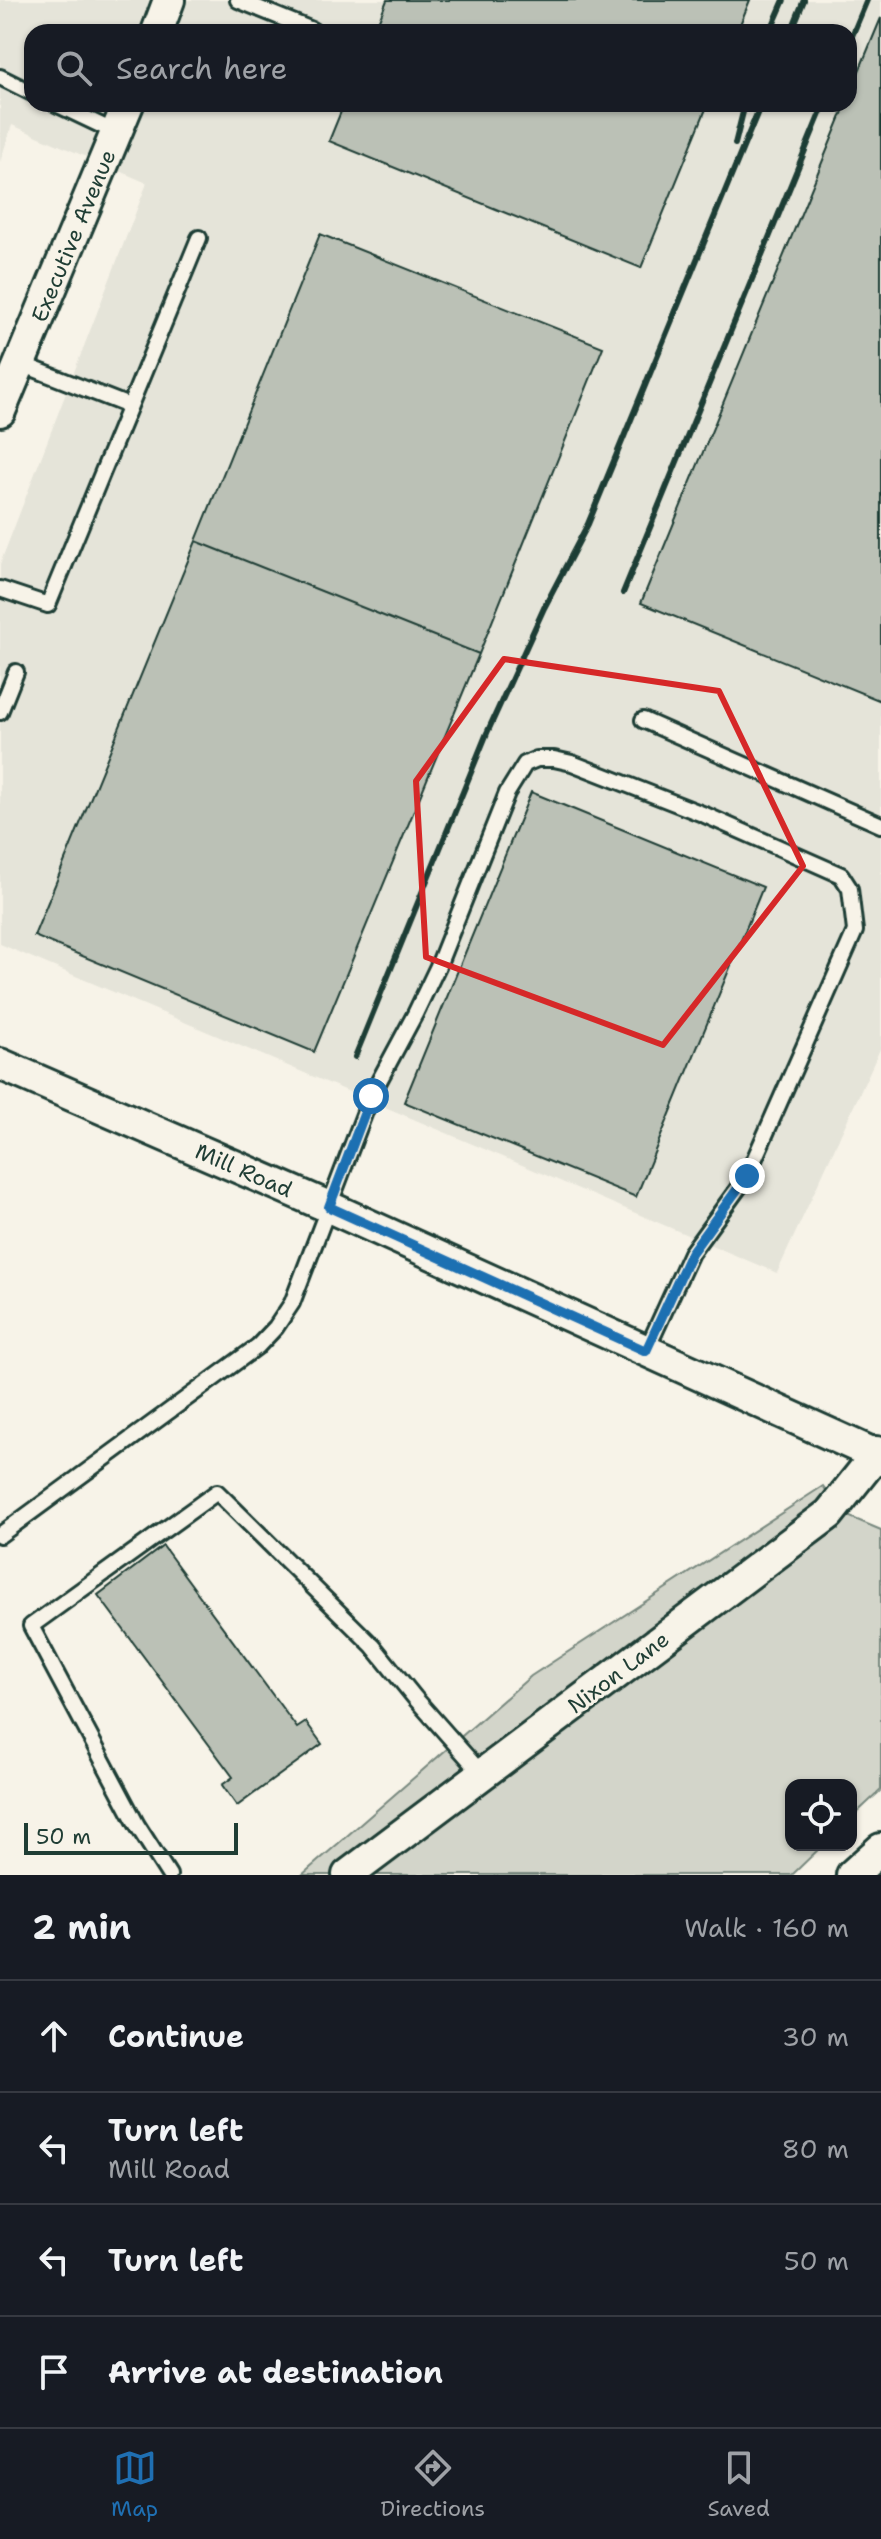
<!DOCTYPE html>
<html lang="en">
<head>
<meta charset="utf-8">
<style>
  :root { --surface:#171b24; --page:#20242c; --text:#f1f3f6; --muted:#9ea1a6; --line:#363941; --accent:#1f6fb2 }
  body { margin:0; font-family:"Shantell Sans",sans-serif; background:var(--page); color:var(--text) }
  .controls { position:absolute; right:24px; bottom:24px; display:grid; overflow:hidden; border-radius:16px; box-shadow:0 2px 6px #0004 }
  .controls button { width:72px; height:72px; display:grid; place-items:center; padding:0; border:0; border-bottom:2px solid var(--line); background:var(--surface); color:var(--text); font:40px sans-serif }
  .scale { position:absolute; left:24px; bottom:20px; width:214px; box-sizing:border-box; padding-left:8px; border:4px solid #1f3d34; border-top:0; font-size:22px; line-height:28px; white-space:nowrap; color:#1f3d34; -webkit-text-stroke:6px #f7f3e8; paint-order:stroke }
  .stop { position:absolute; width:24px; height:24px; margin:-18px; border:6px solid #1f6fb2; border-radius:50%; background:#fff }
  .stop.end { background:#1f6fb2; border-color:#fff; box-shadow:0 2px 8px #0008 }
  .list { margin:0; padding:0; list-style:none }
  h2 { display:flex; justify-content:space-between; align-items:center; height:104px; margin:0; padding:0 32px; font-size:34px }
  h2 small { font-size:26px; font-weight:400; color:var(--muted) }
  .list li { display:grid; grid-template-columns:52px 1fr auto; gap:24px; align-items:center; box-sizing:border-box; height:112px; padding:0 32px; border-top:2px solid var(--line) }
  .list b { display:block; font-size:30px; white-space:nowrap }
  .list p { margin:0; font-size:26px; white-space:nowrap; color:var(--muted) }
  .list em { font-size:26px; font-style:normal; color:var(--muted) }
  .icon { flex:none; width:44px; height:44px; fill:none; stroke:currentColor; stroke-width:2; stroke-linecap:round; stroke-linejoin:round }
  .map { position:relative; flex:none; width:881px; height:1875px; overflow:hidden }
  .search { position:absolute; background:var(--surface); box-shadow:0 2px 6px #0004; left:24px; right:24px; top:24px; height:88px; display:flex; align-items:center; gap:20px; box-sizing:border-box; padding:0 28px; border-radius:24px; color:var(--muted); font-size:30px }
  .sheet { height:552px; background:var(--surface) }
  nav { display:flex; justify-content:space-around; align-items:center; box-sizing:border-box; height:112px; border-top:2px solid var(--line); background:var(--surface); font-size:22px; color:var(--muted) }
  nav a { display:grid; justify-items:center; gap:4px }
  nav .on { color:var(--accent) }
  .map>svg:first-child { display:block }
  .built { fill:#e5e4d9; fill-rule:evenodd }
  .green { fill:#d3d5ca; stroke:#79897f; stroke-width:2 }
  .building { fill:#bbc1b6; stroke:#1f3d34; stroke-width:2 }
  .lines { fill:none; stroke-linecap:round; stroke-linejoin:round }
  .service-casing { stroke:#1f3d34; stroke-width:20 }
  .minor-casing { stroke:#1f3d34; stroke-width:36 }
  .tertiary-casing { stroke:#1f3d34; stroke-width:42 }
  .service { stroke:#f7f3e8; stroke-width:14 }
  .minor { stroke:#f7f3e8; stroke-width:30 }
  .tertiary { stroke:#f7f3e8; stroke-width:36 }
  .rail { stroke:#1f3d34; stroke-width:6 }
  .route { stroke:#1f6fb2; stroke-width:10 }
  .marked { fill:none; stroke:#d62828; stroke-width:6; stroke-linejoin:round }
  .labels { text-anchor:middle; stroke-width:6; stroke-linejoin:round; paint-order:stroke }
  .street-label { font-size:22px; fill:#1f3d34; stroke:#f7f3e8 }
</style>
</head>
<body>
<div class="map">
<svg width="881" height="1875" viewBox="0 0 881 1875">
  <rect width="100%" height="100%" fill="#f7f3e8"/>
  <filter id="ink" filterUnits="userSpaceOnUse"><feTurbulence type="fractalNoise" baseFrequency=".0125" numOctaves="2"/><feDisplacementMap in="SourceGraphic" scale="16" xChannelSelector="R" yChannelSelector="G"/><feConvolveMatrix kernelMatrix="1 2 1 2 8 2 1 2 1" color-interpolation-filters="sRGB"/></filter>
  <g filter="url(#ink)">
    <path class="built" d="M 0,0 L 881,0 L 881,1047 L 777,1273 L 0,944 L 0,564 L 147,183 L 12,125 L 0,162 ZM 32,32 L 849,32 L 849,104 L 32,104 Z"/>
    <path class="green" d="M 823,1486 L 843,1514 L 881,1530 L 881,1790 L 851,1818 L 851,1785 L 791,1785 L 791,1845 L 823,1845 L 792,1875 L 302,1875 L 531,1676 Z"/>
    <path class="building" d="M 387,0 L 750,0 L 737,32 L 374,32 Z
      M 881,18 L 881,701 L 641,603 L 846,104 L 849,104 L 849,95 Z
      M 344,104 L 708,104 L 641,268 L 329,141 Z
      M 320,234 L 603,347 L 479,654 L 196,541 Z
      M 196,541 L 479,654 L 314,1052 L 34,936 Z
      M 531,792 L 763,887 L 636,1197 L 404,1102 Z
      M 163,1546 L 297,1728 L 306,1722 L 322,1744 L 237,1806 L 222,1785 L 233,1777 L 98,1595 Z"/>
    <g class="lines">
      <g class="service-casing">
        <path id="service" d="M 238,0 L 312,30
          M 0,77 L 32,93
          M 56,104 L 117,133
          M 19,363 L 129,406
          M 0,589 L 48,605 L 199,238
          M 0,712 L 16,672
          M 643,720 L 881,825
          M 0,1535 L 258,1346 L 276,1327 L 292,1303 L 371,1096 L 415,1014 L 438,966 L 507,793 L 525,764 L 537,759 L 554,759 L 572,763 L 705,815 L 841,875 L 850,889 L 855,931 L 747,1176 L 691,1253 L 646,1351
          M 169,1875 L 137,1825 L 31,1626 L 217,1492 L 373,1646 L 415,1698 L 482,1774"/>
      </g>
      <g class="minor-casing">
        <g id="minor">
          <path d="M 157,32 L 169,0"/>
          <path id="s1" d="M 0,411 L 128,104"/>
          <path id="s2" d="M 0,1064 L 329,1207 L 876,1455 L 829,1514 L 348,1875"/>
          <path d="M 852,1875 L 881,1849"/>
        </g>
      </g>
      <g class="tertiary-casing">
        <path id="tertiary" d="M 876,1455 L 881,1457"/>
      </g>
      <use href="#service" class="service"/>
      <use href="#minor" class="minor"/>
      <use href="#tertiary" class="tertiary"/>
      <path class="rail" d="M 770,32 L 784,0
        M 791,32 L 804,0
        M 849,43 L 867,0
        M 735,144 L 745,104
        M 623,593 L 824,104
        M 355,1057 L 487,733 L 544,608 L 588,524 L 761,104"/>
    </g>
  </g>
  <g class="lines" filter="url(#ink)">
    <path class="route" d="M 371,1096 L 329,1207 L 646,1351 L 691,1253 L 747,1176"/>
  </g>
  <path class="marked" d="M 504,659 L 719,691 L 803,866 L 663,1045 L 426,957 L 416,781 Z"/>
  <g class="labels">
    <g class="street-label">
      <text dy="8" stroke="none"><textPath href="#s1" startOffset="190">Executive Avenue</textPath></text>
      <text dy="8" stroke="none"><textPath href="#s2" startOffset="266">Mill Road</textPath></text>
      <text transform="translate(618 1672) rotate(-37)" y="8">Nixon Lane</text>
    </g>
  </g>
</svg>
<div class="controls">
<button><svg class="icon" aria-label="locate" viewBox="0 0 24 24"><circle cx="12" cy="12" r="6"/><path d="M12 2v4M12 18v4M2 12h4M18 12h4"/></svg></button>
</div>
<div class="scale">50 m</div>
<div class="stop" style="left:371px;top:1096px"></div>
<div class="stop end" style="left:747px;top:1176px"></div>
<div class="search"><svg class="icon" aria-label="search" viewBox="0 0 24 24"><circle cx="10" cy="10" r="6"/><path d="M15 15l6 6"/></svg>Search here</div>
</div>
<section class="sheet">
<h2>2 min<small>Walk · 160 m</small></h2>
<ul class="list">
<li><svg class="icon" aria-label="ahead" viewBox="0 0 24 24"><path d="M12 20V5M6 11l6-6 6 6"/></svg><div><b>Continue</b></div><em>30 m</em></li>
<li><svg class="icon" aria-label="left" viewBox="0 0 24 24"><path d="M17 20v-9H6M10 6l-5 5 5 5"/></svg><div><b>Turn left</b><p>Mill Road</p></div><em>80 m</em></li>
<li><svg class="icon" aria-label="left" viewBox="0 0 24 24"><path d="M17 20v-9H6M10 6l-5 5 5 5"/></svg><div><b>Turn left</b></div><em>50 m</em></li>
<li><svg class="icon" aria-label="arrive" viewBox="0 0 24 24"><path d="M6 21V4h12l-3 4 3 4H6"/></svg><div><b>Arrive at destination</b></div></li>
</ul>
</section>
<nav>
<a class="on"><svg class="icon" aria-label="map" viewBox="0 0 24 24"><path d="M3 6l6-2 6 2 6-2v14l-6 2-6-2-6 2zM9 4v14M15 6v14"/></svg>Map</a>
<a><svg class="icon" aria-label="directions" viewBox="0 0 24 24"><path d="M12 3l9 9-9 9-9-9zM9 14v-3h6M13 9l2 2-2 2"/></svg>Directions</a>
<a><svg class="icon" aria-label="saved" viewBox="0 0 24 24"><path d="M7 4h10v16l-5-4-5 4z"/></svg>Saved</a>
</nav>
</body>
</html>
